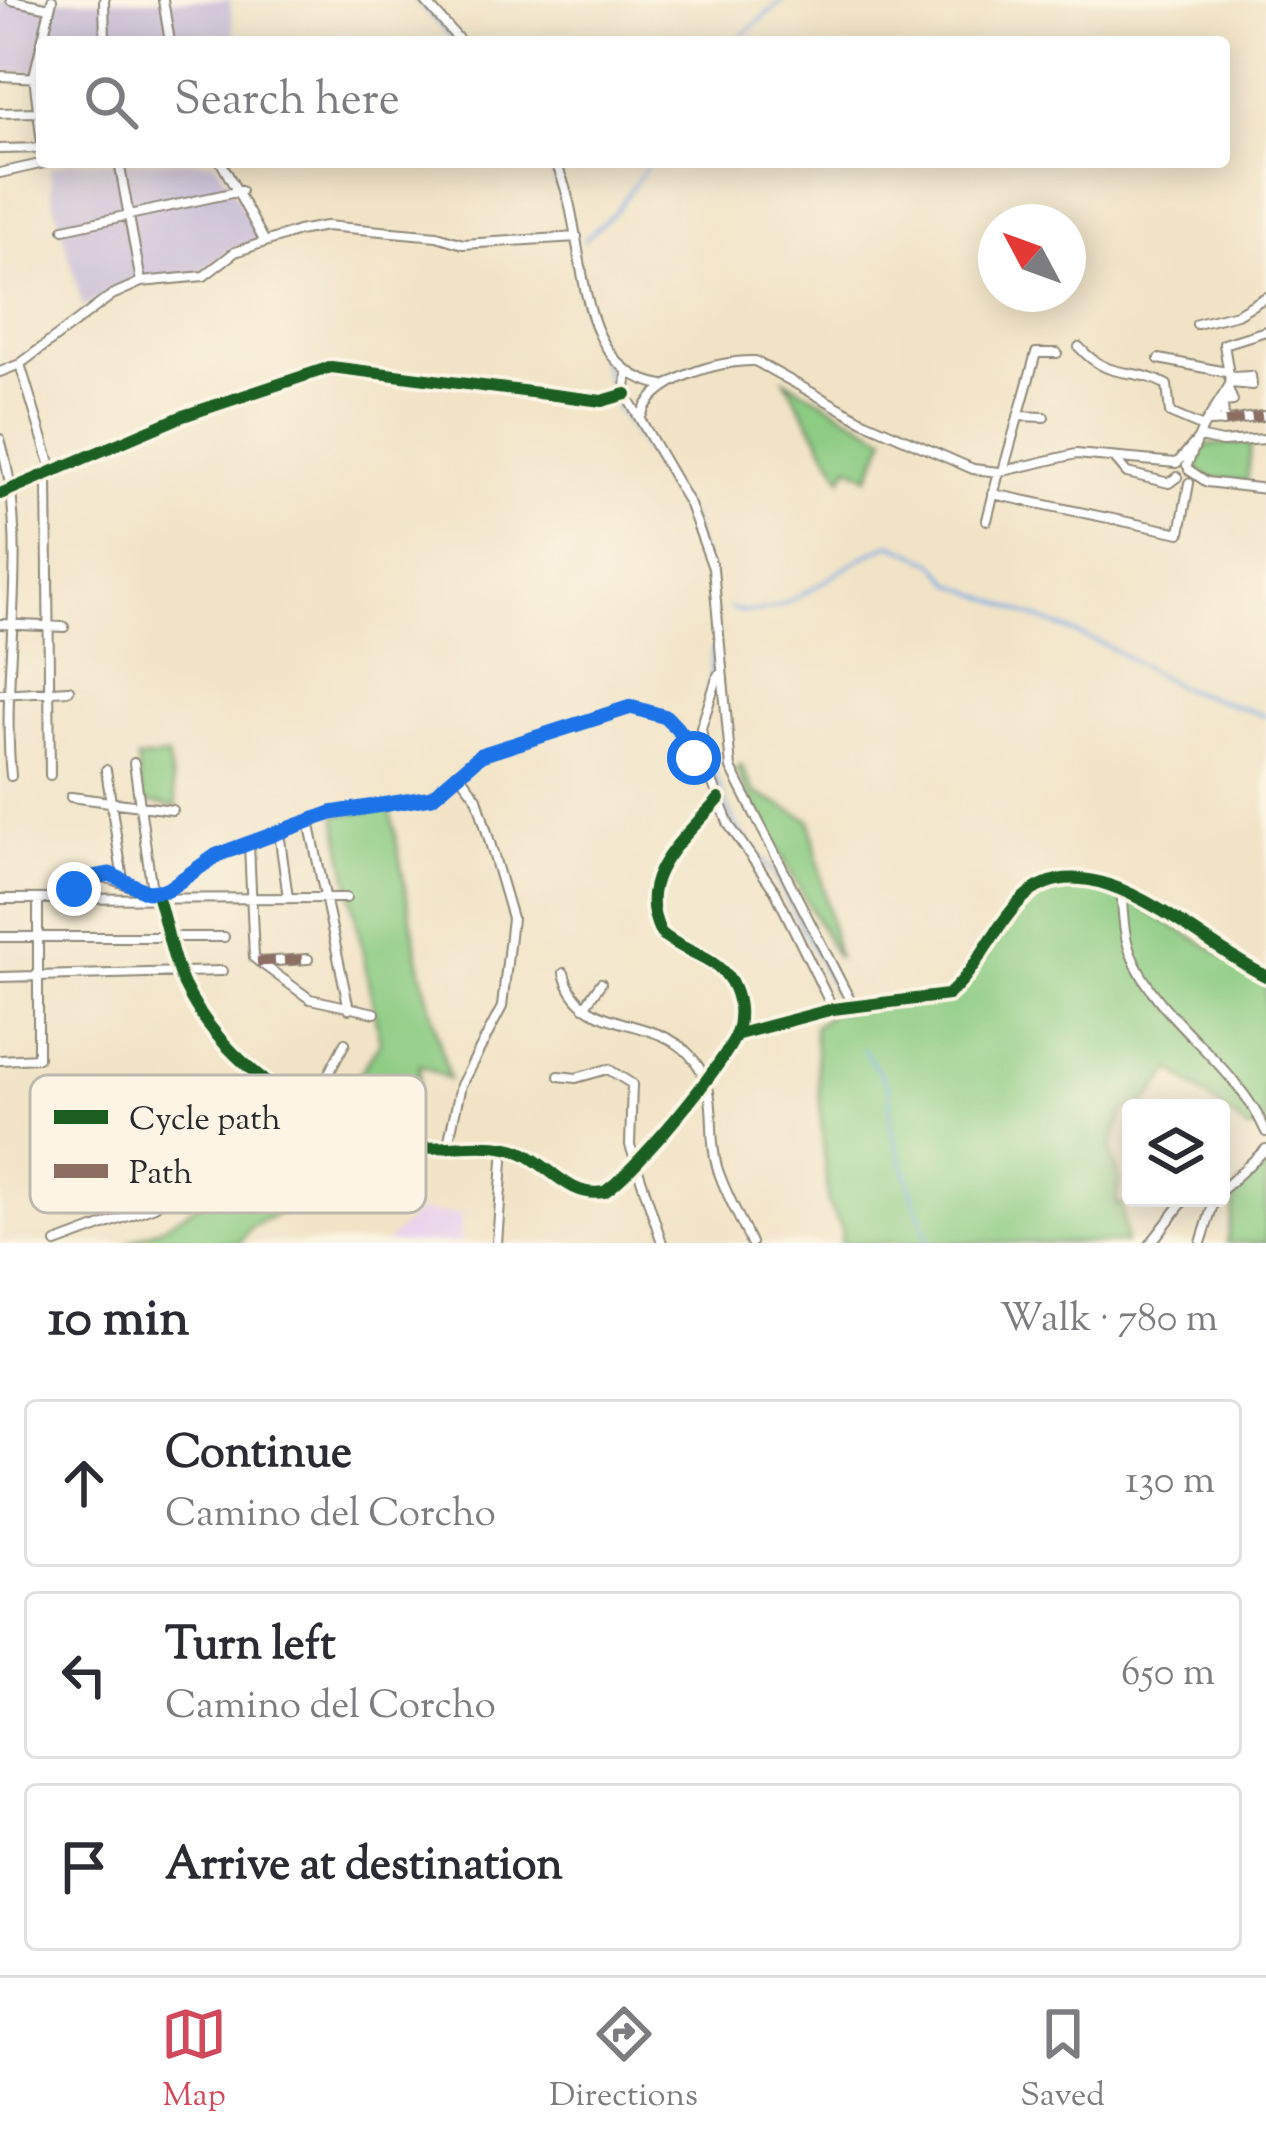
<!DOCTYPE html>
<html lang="en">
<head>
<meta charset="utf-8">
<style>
  :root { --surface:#fff; --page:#f7f7f7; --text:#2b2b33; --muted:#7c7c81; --line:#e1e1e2; --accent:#d1495b }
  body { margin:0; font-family:"Sorts Mill Goudy",serif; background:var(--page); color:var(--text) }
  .controls { position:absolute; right:36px; bottom:36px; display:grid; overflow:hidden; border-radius:12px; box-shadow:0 6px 30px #0003 }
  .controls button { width:108px; height:108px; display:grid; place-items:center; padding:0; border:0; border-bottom:3px solid var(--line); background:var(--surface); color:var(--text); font:60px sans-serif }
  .compass { position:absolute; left:978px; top:204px; width:108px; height:108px; border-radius:50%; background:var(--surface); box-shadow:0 6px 30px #0003; rotate:311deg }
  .stop { position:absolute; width:36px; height:36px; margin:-27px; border:9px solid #1a73e8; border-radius:50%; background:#fff }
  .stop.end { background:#1a73e8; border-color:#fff; box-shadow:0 3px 12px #0008 }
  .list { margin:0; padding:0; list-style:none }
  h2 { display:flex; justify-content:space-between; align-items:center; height:156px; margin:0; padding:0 48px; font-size:51px }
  h2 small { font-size:39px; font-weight:400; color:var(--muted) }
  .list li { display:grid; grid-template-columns:78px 1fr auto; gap:36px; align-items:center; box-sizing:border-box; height:168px; margin:0 24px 24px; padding:0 24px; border:3px solid var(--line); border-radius:12px }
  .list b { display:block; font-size:45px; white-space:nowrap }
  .list p { margin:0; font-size:39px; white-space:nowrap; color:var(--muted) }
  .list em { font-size:39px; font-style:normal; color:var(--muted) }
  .icon { flex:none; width:66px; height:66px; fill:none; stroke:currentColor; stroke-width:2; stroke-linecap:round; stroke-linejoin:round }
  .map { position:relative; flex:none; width:1266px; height:1243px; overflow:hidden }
  .search { position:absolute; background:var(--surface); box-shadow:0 6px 30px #0003; left:36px; right:36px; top:36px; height:132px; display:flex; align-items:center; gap:30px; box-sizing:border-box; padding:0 42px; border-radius:12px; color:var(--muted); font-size:45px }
  .sheet { height:732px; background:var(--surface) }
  nav { display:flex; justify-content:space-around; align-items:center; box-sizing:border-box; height:168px; border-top:3px solid var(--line); background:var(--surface); font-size:33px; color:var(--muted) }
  nav a { display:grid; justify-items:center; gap:6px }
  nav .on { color:var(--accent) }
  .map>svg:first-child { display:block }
  .built { fill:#e9d2ed }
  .industrial { fill:#c9bfd7 }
  .green { fill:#8dcc83; stroke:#5c7c57; stroke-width:3 }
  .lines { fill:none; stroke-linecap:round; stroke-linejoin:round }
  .stream { stroke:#77abe4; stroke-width:3 }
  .minor-casing { stroke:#8e8778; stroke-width:12 }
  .minor { stroke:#fff; stroke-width:8 }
  .quiet { stroke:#8d6e63; stroke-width:9; stroke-dasharray:18 9; stroke-linecap:butt }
  .cycleway-casing { stroke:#fcf5e5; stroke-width:20 }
  .cycleway { stroke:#1b5e20; stroke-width:12 }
  .route { stroke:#1a73e8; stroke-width:15 }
  .key { fill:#fcf5e5; stroke:#bdb8ad; stroke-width:3 }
  .key-label { font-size:33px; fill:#2b2b2b }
</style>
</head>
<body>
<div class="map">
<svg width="1266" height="1243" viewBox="0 0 1266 1243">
  <rect width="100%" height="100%" fill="#fcf5e5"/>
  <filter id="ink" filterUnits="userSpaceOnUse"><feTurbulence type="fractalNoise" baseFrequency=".00833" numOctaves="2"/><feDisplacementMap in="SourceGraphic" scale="24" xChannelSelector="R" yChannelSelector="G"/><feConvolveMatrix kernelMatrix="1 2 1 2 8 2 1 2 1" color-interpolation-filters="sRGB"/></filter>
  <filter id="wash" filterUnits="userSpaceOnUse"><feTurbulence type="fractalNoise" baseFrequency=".004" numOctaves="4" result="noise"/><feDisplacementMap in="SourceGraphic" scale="48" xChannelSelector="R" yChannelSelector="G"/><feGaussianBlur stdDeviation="2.7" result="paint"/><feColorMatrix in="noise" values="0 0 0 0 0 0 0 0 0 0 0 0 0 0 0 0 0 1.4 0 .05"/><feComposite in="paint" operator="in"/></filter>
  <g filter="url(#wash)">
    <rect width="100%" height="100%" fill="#f1e3c6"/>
    <path class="built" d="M 418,1212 L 462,1215 L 460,1243 L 386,1243 Z"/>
    <path class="industrial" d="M 0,0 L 230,0 L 235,42 L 42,42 L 42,73 L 0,72 Z
      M 73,162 L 216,162 L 261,239 L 230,250 L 199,274 L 135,280 L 83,307 L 52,196 L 50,168 Z"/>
    <path class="green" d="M 785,380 L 886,437 L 869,477 L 849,466 L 842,478 Z
      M 1251,443 L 1247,481 L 1208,478 L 1195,469 L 1205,445 Z
      M 167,756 L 177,807 L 143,802 L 137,759 Z
      M 741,765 L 754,792 L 810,820 L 838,959 L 742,783 L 736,768 Z
      M 390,808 L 421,971 L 449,1079 L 420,1065 L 418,1083 L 387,1134 L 317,1103 L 323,1092 L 342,1101 L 380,1042 L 336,815 Z
      M 1074,879 L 1103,885 L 1266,980 L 1266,1125 L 1249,1130 L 1172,1070 L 1148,1101 L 1123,1113 L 1111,1150 L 1120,1180 L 1116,1205 L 1122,1203 L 1126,1243 L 841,1243 L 842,1228 L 828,1204 L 814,1027 L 832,1013 L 951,998 C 985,951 1015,894 1074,879 Z
      M 327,1122 L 375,1142 L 349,1177 L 250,1228 L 239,1243 L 128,1243 L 168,1224 L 267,1159 L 316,1139 Z
      M 1266,1166 L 1266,1243 L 1227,1243 L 1237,1187 Z"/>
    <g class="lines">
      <path class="stream" d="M 416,0 L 455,42
        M 735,42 L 783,0
        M 548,162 L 561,190 L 570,234
        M 584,240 L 616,211 L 650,162
        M 572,244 L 584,306 L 612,393
        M 615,404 L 690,520 L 711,586
        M 730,608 C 779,629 843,560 891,544 L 934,562 L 953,584 L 1105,645 L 1181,688 L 1266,716
        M 709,691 L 713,648
        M 709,759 L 734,824 L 776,877 L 841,1003
        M 863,1049 L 889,1087 L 890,1125 L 929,1243"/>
    </g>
  </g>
  <g filter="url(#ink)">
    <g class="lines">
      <g class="minor-casing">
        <path id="minor" d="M 11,0 L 50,8
          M 104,0 L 105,42
          M 163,0 L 170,42
          M 424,0 L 461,42
          M 0,76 L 42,78
          M 0,113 L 37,112
          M 42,144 L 34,76 L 52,0
          M 0,149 L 42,148
          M 119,162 L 141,282
          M 221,162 L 265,242
          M 555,162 C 591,230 566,370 663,385
          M 0,173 L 49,162
          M 64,229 L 241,191
          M 1197,324 L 1237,314 L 1266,297
          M 1079,347 C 1112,383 1130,365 1167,385 L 1170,413 L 1203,427
          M 1159,359 L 1226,372
          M 20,364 L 53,473
          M 627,371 L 626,395 L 690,505 L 713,568 L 731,768 L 853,1006
          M 0,372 L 20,364 L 112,295 L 141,282 L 204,276 L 235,252 L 298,231 L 326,226 L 437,236 L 463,244 L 577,237
          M 1251,376 L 1252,385 L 1231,383 L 1232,377 Z
          M 1230,381 L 1224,344 L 1266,331
          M 1229,391 L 1233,401 L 1223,402 L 1224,421 L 1211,422 Z
          M 1018,416 L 1044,417
          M 641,417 C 652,379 718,360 755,361 L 863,421 L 973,469 L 999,472 L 1076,454 L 1176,463
          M 1222,422 L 1262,416
          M 1199,437 L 1222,442 L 1266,439
          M 0,439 C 32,547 0,664 11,776
          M 1116,460 L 1127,473 L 1169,483 L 1177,477
          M 1178,462 L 1197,440
          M 1187,465 L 1203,427 L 1231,383
          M 1189,470 L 1207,482 L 1266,489
          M 1003,471 L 1036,353 L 1057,353
          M 47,477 L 50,775
          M 0,494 L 183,416 L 331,367 L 602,401 L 626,394
          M 993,494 L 1180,533 L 1189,483
          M 987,520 L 999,472
          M 0,624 L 64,627
          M 718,675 L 701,728 L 707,768 L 729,825 L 775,891 L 833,1009
          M 0,694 L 69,690
          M 684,749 L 705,767
          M 134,763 L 152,891
          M 106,770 L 123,880
          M 71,797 L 172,810
          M 309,821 L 349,1009
          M 279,832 L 288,898
          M 249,844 L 254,958 L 310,999 L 375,1013
          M 1121,889 C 1123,910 1123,934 1131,954 C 1159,1023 1236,1062 1266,1132
          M 158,898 C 167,926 171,958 184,985 C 222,1063 314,1126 398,1145 C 434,1153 471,1141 507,1148 C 544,1154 564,1199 604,1192 C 630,1177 726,1063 736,1034 C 741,1019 740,1002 734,988 C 721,956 684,954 661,933 C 632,877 684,839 719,799
          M 0,899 L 346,898
          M 67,899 L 98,875 L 147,891 L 167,890 L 217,855 L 331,813 L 432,797 L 481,755 L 631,707 L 666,717 L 703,756
          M 0,937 L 224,937
          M 259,962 L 308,959
          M 564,973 C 579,1035 652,1014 689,1054 C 723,1091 705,1124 717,1167 C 725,1193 740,1218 751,1243
          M 0,977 L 222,971
          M 584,1007 L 601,983
          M 737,1035 L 833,1009 L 948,995 C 977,970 993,928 1021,900 C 1089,832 1197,943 1266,976
          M 0,1060 L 38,1058 L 38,900
          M 559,1076 L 576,1078 L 608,1069 L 632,1084 L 630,1145 L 662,1243
          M 311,1107 L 345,1043
          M 447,1149 L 461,1085 L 502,1007 L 512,918 L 477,798 L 458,773
          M 1221,1191 L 1266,1149
          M 56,1243 L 155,1206 L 182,1178 L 254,1141 L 294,1098
          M 497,1243 L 504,1147
          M 1151,1243 L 1186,1198
          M 1201,1243 L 1215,1198"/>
      </g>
      <use href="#minor" class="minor"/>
      <path class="quiet" d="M 1225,422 L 1262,416
        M 257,962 L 308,959"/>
      <g class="cycleway-casing">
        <path id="cycleway" d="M 0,494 L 183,416 L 331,367 L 602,401 L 626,394
          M 158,898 C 167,926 171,958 184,985 C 222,1063 314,1126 398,1145 C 434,1153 471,1141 507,1148 C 544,1154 564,1199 604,1192 C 630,1177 726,1063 736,1034 C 741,1019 740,1002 734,988 C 721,956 684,954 661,933 C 632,877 684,839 719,799
          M 735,1035 L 833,1009 L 948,995 C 977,970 993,928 1021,900 C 1089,832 1197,943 1266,976"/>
      </g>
      <use href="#cycleway" class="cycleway"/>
    </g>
  </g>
  <g class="lines" filter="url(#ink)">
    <path class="route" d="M 74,889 L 88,878 L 110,874 L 147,892 L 167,890 L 217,855 L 331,813 L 432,797 L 481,755 L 631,707 L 666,717 L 703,756 L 706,768 L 694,758"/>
  </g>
  <rect x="30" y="1075" width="396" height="138" rx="18" class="key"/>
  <rect x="54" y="1110" width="54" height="14" fill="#1b5e20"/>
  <rect x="54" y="1164" width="54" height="14" fill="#8d6e63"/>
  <g class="key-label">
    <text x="129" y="1129">Cycle path</text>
    <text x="129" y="1183">Path</text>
  </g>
</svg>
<div class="controls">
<button><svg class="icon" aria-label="layers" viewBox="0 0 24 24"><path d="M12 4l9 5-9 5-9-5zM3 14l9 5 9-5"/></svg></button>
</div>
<svg class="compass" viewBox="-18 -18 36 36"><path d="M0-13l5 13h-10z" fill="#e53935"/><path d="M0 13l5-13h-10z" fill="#7c7c81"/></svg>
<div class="stop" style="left:694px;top:758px"></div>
<div class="stop end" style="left:74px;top:889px"></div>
<div class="search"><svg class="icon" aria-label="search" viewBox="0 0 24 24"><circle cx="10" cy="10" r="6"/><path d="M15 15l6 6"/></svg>Search here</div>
</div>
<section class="sheet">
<h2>10 min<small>Walk · 780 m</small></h2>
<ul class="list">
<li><svg class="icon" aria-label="ahead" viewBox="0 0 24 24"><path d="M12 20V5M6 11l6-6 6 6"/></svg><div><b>Continue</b><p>Camino del Corcho</p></div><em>130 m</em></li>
<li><svg class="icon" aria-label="left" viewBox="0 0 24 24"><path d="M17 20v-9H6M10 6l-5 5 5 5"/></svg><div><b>Turn left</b><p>Camino del Corcho</p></div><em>650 m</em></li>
<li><svg class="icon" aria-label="arrive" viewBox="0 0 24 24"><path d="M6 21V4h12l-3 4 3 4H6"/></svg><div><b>Arrive at destination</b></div></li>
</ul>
</section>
<nav>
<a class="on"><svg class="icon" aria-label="map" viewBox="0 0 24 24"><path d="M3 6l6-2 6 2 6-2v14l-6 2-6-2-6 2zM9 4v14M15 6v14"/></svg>Map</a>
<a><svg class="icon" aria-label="directions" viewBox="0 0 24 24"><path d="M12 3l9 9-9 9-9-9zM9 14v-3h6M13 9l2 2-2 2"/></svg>Directions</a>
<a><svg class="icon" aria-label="saved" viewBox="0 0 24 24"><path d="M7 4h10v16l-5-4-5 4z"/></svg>Saved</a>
</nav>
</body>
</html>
